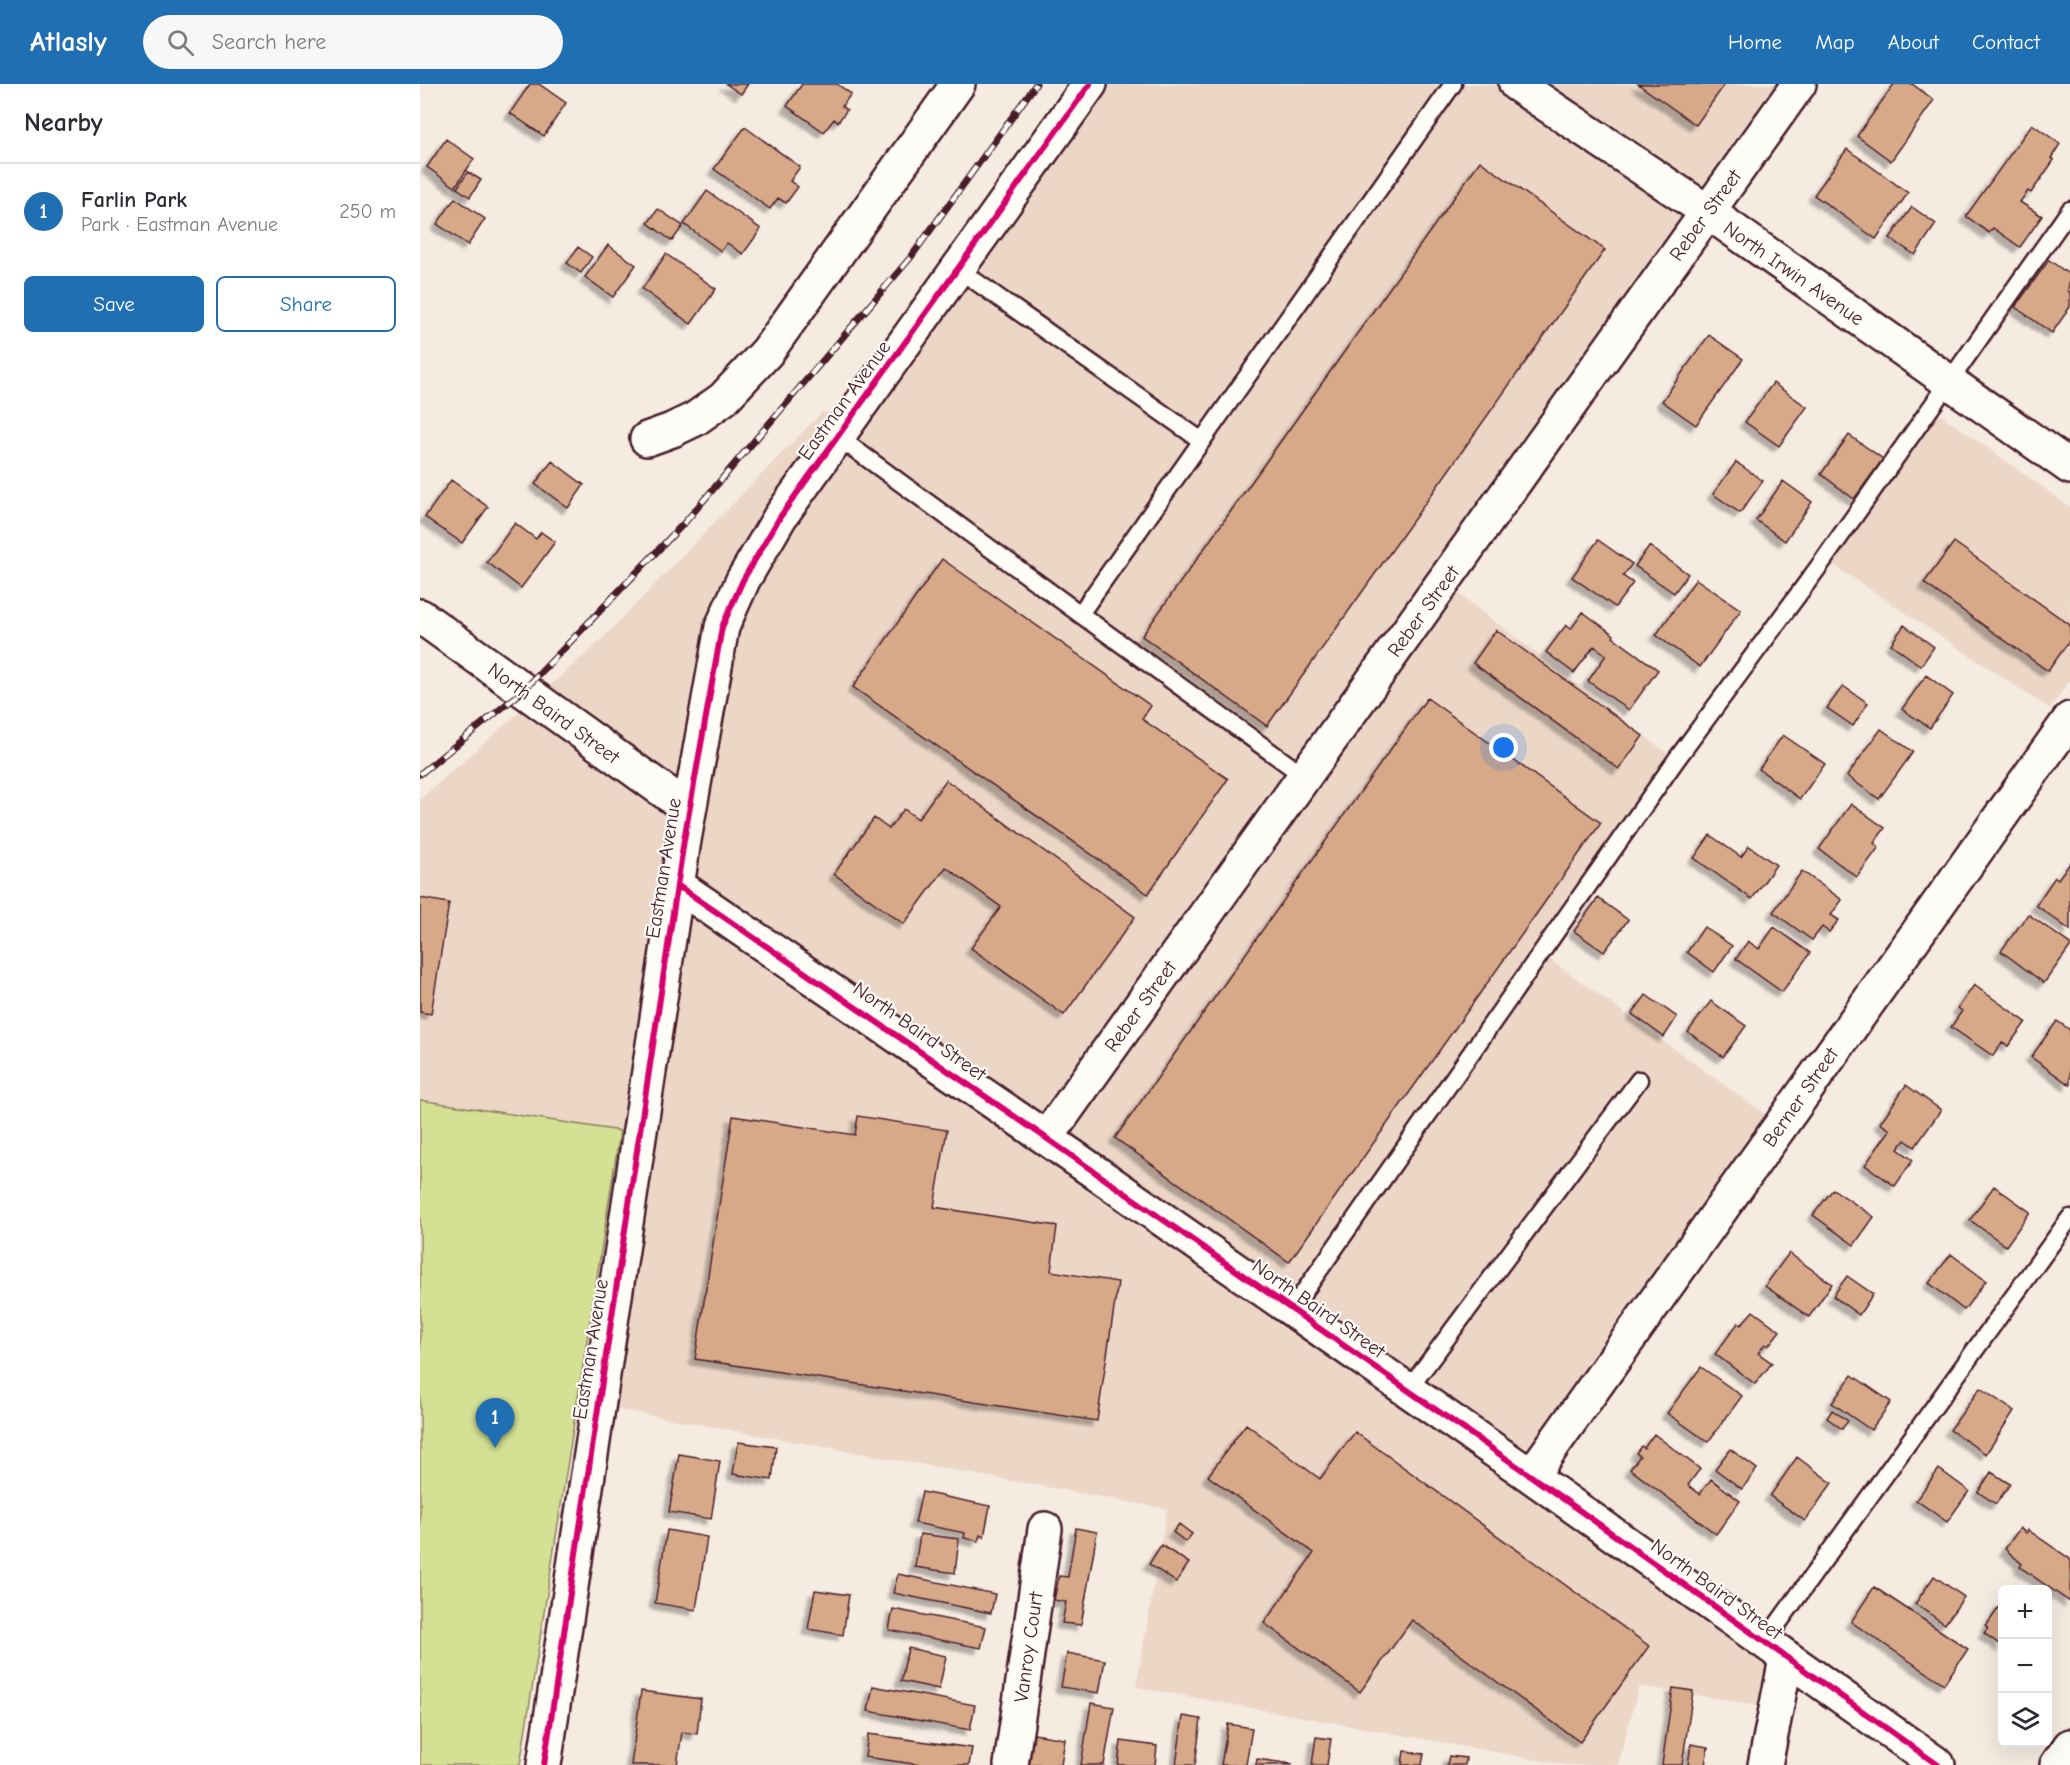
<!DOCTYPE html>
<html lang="en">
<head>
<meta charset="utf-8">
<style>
  :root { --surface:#fff; --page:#f7f7f7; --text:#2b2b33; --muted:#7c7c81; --line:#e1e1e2; --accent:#1f6fb2 }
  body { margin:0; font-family:"Comic Neue",sans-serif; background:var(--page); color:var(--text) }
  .controls { position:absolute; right:18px; bottom:18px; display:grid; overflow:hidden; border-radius:9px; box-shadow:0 6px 24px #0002 }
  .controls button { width:54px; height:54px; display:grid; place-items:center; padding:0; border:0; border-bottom:2px solid var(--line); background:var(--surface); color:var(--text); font:30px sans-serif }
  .you { position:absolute; left:1084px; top:664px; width:21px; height:21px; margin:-15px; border:4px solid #fff; border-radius:50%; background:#1a73e8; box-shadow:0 0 0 9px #1a73e833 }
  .badge { display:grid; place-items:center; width:39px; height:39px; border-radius:50%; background:var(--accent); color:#fff; font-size:20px; font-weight:700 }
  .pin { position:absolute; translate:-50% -50px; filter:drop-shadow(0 2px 3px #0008) }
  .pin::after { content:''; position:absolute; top:32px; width:21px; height:18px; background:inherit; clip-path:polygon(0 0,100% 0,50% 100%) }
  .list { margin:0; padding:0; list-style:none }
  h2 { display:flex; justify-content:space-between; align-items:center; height:78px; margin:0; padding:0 24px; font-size:26px }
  h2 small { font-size:20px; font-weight:400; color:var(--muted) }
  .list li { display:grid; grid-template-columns:39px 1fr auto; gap:18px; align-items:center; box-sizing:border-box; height:96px; padding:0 24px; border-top:2px solid var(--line) }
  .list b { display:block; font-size:22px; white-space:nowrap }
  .list p { margin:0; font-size:20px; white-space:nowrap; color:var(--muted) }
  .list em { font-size:20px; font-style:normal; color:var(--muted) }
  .actions { display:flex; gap:12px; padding:18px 24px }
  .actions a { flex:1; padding:14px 0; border:2px solid var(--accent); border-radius:9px; text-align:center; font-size:21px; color:var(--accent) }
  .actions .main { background:var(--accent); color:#fff }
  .icon { flex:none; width:33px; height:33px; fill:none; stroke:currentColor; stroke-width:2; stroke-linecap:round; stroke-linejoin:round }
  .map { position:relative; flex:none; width:1650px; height:1681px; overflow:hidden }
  header { display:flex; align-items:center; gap:36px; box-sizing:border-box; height:84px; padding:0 30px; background:var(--accent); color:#fff }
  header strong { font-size:28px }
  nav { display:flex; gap:33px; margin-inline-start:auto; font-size:21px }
  .search { width:420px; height:54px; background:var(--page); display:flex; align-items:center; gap:15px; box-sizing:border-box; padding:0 21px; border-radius:33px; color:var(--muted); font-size:22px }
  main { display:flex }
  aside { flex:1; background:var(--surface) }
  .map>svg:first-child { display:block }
  .built { fill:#ecd7c7 }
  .green { fill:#d4e093; stroke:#8f805f; stroke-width:1.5 }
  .building { fill:#d7a989; stroke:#4a1f2b; stroke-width:1.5; filter:url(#shadow) }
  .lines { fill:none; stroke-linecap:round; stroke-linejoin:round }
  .service-casing { stroke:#4a1f2b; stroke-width:21 }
  .minor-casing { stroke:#4a1f2b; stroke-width:38 }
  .service { stroke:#fdfcf7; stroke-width:16 }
  .minor { stroke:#fdfcf7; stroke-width:33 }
  .rail-casing { stroke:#4a1f2b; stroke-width:7 }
  .rail { stroke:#fdfcf7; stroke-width:4.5; stroke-dasharray:14; stroke-linecap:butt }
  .cycleway-casing { stroke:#fdfcf7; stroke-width:10 }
  .cycleway { stroke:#d6006c; stroke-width:6 }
  .labels { text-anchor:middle; stroke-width:4.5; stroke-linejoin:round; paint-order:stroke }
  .street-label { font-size:20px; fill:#4a1f2b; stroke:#fdfcf7 }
</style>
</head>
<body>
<header>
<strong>Atlasly</strong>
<div class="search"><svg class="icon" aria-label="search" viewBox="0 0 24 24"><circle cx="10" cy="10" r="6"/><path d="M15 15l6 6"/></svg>Search here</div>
<nav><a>Home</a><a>Map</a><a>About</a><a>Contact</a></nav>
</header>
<main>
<aside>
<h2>Nearby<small></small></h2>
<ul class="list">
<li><span class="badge">1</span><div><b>Farlin Park</b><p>Park · Eastman Avenue</p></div><em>250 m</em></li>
</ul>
<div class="actions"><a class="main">Save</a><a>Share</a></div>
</aside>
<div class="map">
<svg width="1650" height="1681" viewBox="0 0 1650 1681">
  <defs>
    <filter id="shadow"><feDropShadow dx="-5.5" dy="5.5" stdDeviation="1.5" flood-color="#0004"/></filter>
  </defs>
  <rect width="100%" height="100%" fill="#f5ebe1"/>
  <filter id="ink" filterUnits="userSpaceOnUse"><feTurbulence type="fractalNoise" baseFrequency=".0167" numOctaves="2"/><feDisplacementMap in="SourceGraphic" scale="12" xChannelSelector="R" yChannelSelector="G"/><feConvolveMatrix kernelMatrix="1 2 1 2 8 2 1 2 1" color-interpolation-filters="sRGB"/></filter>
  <g filter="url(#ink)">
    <path class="built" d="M 670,0 L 1379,0 L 1023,498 L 1256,676 L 1121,869 L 1360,1041 L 1111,1392 L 1366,1575 L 1356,1624 L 1219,1602 L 1198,1681 L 1146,1681 L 716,1603 L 747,1425 L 179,1322 L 219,1046 L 200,1047 L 0,1016 L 0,715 L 174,563 L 403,327 L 426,341 Z
      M 1517,328 L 1650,423 L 1650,596 L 1630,625 L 1412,480 Z"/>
    <path class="green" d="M 0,1016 L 200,1047 L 100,1681 L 0,1681 Z"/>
    <path class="building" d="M 110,0 L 119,0 L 146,19 L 124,52 L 90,29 Z
      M 306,0 L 328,0 L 321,10 Z
      M 382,0 L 417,0 L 431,10 L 422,22 L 427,26 L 418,38 L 414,35 L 404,48 L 367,22 Z
      M 1218,0 L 1305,0 L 1276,41 Z
      M 1474,0 L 1492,0 L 1514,16 L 1471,77 L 1437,52 Z
      M 1612,40 L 1640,60 L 1631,74 L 1634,76 L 1611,109 L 1608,107 L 1600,118 L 1622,132 L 1600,163 L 1573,144 L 1569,149 L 1546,132 Z
      M 325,43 L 380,83 L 370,97 L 378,103 L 366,119 L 358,114 L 350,125 L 294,85 Z
      M 26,55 L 54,75 L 35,103 L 7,83 Z
      M 1427,65 L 1488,109 L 1456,155 L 1394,111 Z
      M 1060,77 L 1185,166 L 847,642 L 722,552 Z
      M 48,88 L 61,96 L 50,113 L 37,104 Z
      M 287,107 L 341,145 L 323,170 L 307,159 L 301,167 L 264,140 Z
      M 35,114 L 65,135 L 48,161 L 17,140 Z
      M 1492,123 L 1516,140 L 1495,171 L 1470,154 Z
      M 238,125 L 263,142 L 252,157 L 228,139 Z
      M 188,161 L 216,181 L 193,213 L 165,193 Z
      M 158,163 L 172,173 L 161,189 L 147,179 Z
      M 246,170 L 296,205 L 271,240 L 222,205 Z
      M 1629,176 L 1650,191 L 1648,207 L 1650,208 L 1650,223 L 1632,249 L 1595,223 Z
      M 1289,251 L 1323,275 L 1276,341 L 1242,317 Z
      M 1353,299 L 1387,323 L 1359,362 L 1325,338 Z
      M 1429,351 L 1463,375 L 1434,415 L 1401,390 Z
      M 132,377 L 164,401 L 148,424 L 115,400 Z
      M 1316,378 L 1343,397 L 1320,429 L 1293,410 Z
      M 31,396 L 68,423 L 42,459 L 5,433 Z
      M 1363,397 L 1392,418 L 1365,457 L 1336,436 Z
      M 95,439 L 116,455 L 121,448 L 135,458 L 101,504 L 67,478 Z
      M 1178,456 L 1212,480 L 1203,492 L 1213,499 L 1195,523 L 1152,493 Z
      M 1534,458 L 1650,541 L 1650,556 L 1628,587 L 1504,499 Z
      M 1229,462 L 1268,490 L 1254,509 L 1215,482 Z
      M 522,475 L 731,622 L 722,635 L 808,695 L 728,810 L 433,603 Z
      M 1276,495 L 1321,526 L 1280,583 L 1236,551 Z
      M 1163,528 L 1194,551 L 1193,553 L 1238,586 L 1209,626 L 1168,597 L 1186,571 L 1174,562 L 1154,589 L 1126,568 L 1146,541 L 1151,545 Z
      M 1484,541 L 1514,563 L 1501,582 L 1471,560 Z
      M 1076,546 L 1223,652 L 1199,685 L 1053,579 Z
      M 1506,591 L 1533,611 L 1510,644 L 1482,625 Z
      M 1423,602 L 1448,619 L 1433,642 L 1407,624 Z
      M 1007,614 L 1181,739 L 869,1178 L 695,1054 Z
      M 1461,645 L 1493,668 L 1459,715 L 1427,692 Z
      M 1363,651 L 1405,680 L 1380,715 L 1339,685 Z
      M 526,696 L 715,833 L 644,931 L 551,864 L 581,823 L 526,783 L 484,840 L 414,790 L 454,734 L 469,745 L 484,725 L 498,735 Z
      M 1431,720 L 1465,744 L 1454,759 L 1459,763 L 1437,793 L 1399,765 Z
      M 1290,751 L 1321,773 L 1329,762 L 1356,781 L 1332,815 L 1274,774 Z
      M 1650,779 L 1650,846 L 1616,821 L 1635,793 L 1638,795 Z
      M 1382,787 L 1422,816 L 1411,831 L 1419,836 L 1409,848 L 1402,843 L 1392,856 L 1353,828 Z
      M 0,814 L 29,819 L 11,930 L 0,928 Z
      M 1178,814 L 1208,836 L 1184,868 L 1154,847 Z
      M 1608,830 L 1650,860 L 1650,863 L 1624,899 L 1581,867 Z
      M 1284,843 L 1312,862 L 1294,888 L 1267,868 Z
      M 1354,843 L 1390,869 L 1362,908 L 1316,875 L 1328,857 L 1339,865 Z
      M 1554,901 L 1606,938 L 1588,962 L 1582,959 L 1573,972 L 1531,943 L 1542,927 L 1538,924 Z
      M 1226,911 L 1257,933 L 1244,953 L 1212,930 Z
      M 1291,917 L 1326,942 L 1303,973 L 1268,948 Z
      M 1637,937 L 1650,946 L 1650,1001 L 1611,973 Z
      M 1486,1001 L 1521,1026 L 1495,1063 L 1485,1056 L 1478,1065 L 1493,1076 L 1475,1102 L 1445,1081 L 1470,1046 L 1460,1039 Z
      M 313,1032 L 435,1051 L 438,1032 L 527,1046 L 514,1123 L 637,1142 L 631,1187 L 698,1198 L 677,1337 L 275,1275 Z
      M 1574,1102 L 1610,1128 L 1586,1162 L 1550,1136 Z
      M 1413,1105 L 1454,1133 L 1434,1161 L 1393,1131 Z
      M 1369,1169 L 1412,1200 L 1389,1233 L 1345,1202 Z
      M 1531,1170 L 1566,1197 L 1544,1226 L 1509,1199 Z
      M 1427,1192 L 1453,1210 L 1439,1231 L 1413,1212 Z
      M 1333,1227 L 1360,1247 L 1348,1262 L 1345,1260 L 1338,1269 L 1352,1279 L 1335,1300 L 1295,1270 L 1318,1239 L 1321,1241 Z
      M 1281,1283 L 1322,1312 L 1288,1358 L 1247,1329 Z
      M 1432,1291 L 1471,1318 L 1451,1346 L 1412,1319 Z
      M 1560,1304 L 1594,1327 L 1566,1370 L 1530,1346 Z
      M 1412,1326 L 1428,1337 L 1422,1345 L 1407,1334 Z
      M 826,1340 L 900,1395 L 935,1348 L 1229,1562 L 1160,1658 L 992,1536 L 940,1608 L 844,1539 L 894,1469 L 788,1392 Z
      M 1234,1350 L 1280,1385 L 1268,1401 L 1280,1410 L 1291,1395 L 1320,1417 L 1296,1450 L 1210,1385 L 1220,1372 L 1216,1369 L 1221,1362 L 1224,1364 Z
      M 318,1358 L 356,1363 L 352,1396 L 313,1390 Z
      M 1310,1365 L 1337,1385 L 1322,1405 L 1295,1385 Z
      M 259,1370 L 300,1377 L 291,1435 L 249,1428 Z
      M 1377,1373 L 1412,1399 L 1385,1437 L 1350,1412 Z
      M 1519,1385 L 1549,1407 L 1527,1438 L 1496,1416 Z
      M 1571,1388 L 1590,1400 L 1576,1420 L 1558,1408 Z
      M 502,1408 L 570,1422 L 564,1453 L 560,1451 L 558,1457 L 544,1454 L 545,1449 L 495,1439 Z
      M 759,1440 L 772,1450 L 766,1458 L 753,1448 Z
      M 656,1444 L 677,1448 L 661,1541 L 642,1539 L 646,1518 L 634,1516 L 639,1492 L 648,1493 Z
      M 1600,1444 L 1606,1449 L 1608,1446 L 1650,1475 L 1650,1518 L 1600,1483 L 1602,1480 L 1585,1465 Z
      M 247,1446 L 287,1453 L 276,1526 L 235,1519 Z
      M 500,1450 L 539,1455 L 535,1489 L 495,1483 Z
      M 741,1461 L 769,1479 L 756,1498 L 729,1480 Z
      M 478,1490 L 575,1510 L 571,1529 L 473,1509 Z
      M 1514,1492 L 1544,1513 L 1525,1540 L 1495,1520 Z
      M 1454,1503 L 1548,1565 L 1524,1600 L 1431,1538 Z
      M 395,1506 L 429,1511 L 423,1551 L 388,1545 Z
      M 1582,1519 L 1582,1562 L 1564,1549 L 1568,1544 L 1566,1542 Z
      M 473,1525 L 566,1543 L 561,1564 L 469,1546 Z
      M 488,1564 L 526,1572 L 519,1605 L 481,1597 Z
      M 647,1569 L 685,1576 L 679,1609 L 641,1603 Z
      M 453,1602 L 555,1621 L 550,1646 L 448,1627 Z
      M 1253,1604 L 1273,1607 L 1262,1681 L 1242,1681 Z
      M 221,1607 L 281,1615 L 277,1650 L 262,1648 L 257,1681 L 211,1681 Z
      M 671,1619 L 694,1623 L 684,1681 L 661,1681 Z
      M 763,1632 L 781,1635 L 775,1681 L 756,1681 Z
      M 808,1640 L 832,1644 L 826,1681 L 801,1681 Z
      M 448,1650 L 552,1664 L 549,1681 L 501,1681 L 445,1673 Z
      M 614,1650 L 645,1655 L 641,1681 L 609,1681 Z
      M 896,1653 L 911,1655 L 907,1681 L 892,1681 Z
      M 701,1657 L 737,1662 L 735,1681 L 698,1681 Z
      M 1271,1660 L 1288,1663 L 1285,1681 L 1268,1681 Z
      M 984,1667 L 1004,1670 L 1002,1681 L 982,1681 Z
      M 1029,1672 L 1046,1674 L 1045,1681 L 1027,1681 Z
      M 837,1675 L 872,1680 L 872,1681 L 836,1681 Z"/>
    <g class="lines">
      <g class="service-casing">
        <path id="service" d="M 538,185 L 782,357
          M 418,353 L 660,530
          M 884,692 L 660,530 L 1033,0
          M 872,1225 L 1256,676 L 1400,481 L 1650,126
          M 988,1306 L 1219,996
          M 1344,1559 L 1650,1134"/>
      </g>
      <g class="minor-casing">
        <path id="minor" d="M 1096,0 L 1288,128 L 1650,383
          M 227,355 L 252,346 L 275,335 L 303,315 L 347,268 L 538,0
          M 0,532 L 269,725
          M 257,801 L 626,1054 L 1111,1392 L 1518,1681
          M 626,1054 L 1379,0
          M 1111,1392 L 1650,635
          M 124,1681 L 264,756 L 302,543 L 323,496 L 360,433 L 670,0
          M 591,1681 L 625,1445
          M 1345,1681 L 1366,1575
          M 1637,1681 L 1650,1662"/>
      </g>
      <use href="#service" class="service"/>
      <use href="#minor" class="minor"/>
      <g class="rail-casing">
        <path id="rail" d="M 0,690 L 103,607 L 266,437 L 491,173 L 616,0"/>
      </g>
      <use href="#rail" class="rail"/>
      <g class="cycleway-casing">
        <path id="cycleway" d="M 257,801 L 626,1054 L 1111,1392 L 1518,1681
          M 124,1681 L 264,756 L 302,543 L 323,496 L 360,433 L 670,0"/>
      </g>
      <use href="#cycleway" class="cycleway"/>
    </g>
  </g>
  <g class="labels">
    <g class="street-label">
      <text transform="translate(1285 131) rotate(-54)" y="7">Reber Street</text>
      <text transform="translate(1374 189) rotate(35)" y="7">North Irwin Avenue</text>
      <text transform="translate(424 316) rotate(-54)" y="7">Eastman Avenue</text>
      <text transform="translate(1003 527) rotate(-54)" y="7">Reber Street</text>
      <text transform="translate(134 629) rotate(36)" y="7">North Baird Street</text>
      <text transform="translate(243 784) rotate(-81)" y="7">Eastman Avenue</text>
      <text transform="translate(720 922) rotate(-54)" y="7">Reber Street</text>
      <text transform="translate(500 947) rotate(35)" y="7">North Baird Street</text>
      <text transform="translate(1380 1013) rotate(-55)" y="7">Berner Street</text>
      <text transform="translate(899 1224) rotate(35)" y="7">North Baird Street</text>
      <text transform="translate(170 1265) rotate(-81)" y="7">Eastman Avenue</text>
      <text transform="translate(1297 1505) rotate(36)" y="7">North Baird Street</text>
      <text transform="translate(608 1563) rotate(-82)" y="7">Vanroy Court</text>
    </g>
  </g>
</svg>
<div class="controls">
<button>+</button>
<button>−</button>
<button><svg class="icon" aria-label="layers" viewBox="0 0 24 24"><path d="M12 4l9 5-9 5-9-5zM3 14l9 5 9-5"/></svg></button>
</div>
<div class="you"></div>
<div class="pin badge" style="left:75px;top:1364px">1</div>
</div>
</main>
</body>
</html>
